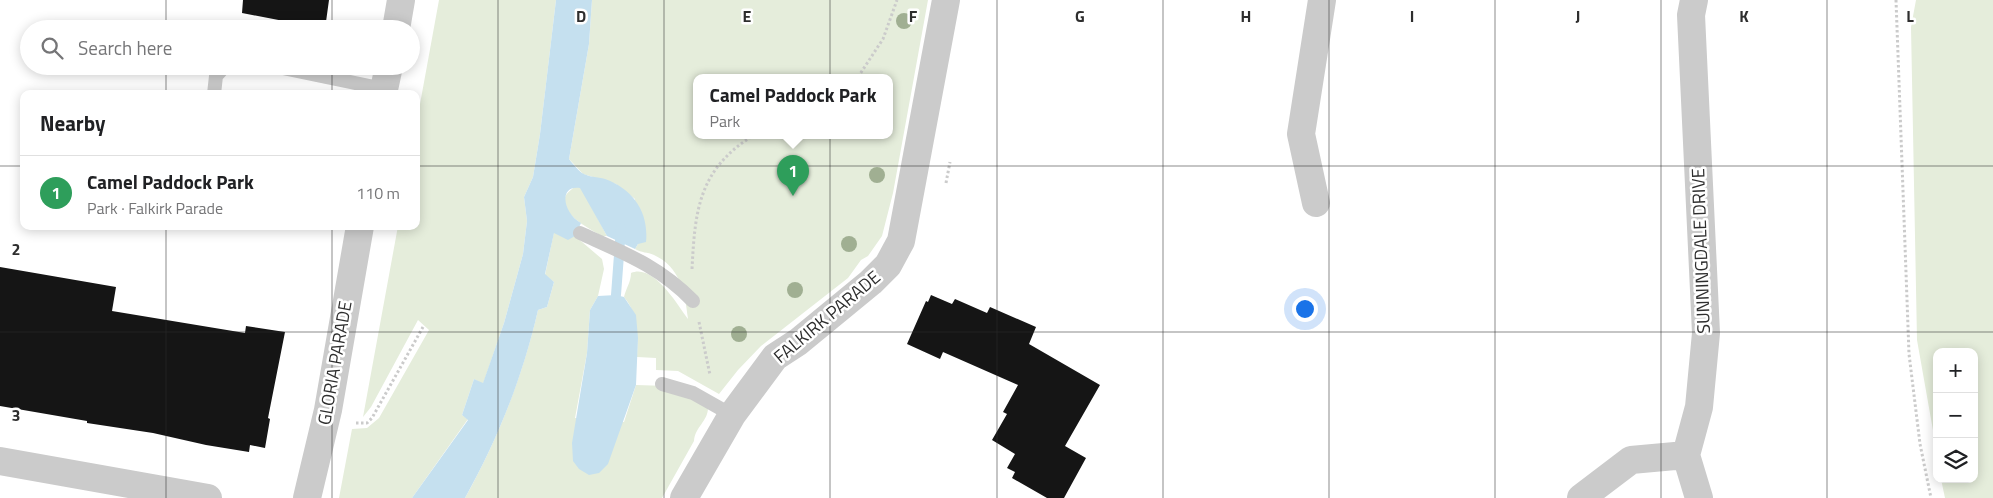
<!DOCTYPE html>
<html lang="en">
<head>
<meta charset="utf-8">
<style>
  :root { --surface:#fff; --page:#f2f2f2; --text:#202124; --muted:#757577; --line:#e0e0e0; --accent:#1a73e8 }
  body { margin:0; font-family:"Titillium Web",sans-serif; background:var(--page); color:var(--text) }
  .controls { position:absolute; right:15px; bottom:15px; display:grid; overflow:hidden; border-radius:10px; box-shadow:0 2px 12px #0003 }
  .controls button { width:45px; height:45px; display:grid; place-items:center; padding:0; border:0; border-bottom:1px solid var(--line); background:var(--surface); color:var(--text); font:25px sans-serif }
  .you { position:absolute; left:1304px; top:308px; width:18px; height:18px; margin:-12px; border:4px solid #fff; border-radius:50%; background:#1a73e8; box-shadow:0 0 0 8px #1a73e833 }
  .badge { display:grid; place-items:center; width:32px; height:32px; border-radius:50%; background:var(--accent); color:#fff; font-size:16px; font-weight:700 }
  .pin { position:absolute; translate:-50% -41px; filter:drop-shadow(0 1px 2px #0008) }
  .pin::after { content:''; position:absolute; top:26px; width:18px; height:15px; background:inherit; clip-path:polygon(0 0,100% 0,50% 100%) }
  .popup { position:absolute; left:693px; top:74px; width:200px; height:65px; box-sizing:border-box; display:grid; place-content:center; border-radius:10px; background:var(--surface); filter:drop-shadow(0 1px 4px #0005); font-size:16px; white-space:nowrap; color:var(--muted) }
  .popup b { font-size:19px; color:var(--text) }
  .popup::after { content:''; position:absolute; left:50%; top:100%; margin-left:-10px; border:10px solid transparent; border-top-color:var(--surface) }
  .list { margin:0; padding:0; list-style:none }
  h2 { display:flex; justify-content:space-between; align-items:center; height:65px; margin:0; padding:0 20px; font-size:21px }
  h2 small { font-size:16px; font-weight:400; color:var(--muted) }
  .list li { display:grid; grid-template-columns:32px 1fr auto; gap:15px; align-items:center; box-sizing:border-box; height:75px; padding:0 20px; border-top:1px solid var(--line) }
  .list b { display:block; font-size:19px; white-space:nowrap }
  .list p { margin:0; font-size:16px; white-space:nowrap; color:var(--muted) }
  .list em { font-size:16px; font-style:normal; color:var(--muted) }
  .icon { flex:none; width:28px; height:28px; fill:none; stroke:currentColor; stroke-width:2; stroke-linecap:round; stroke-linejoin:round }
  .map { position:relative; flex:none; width:1993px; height:498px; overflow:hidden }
  .search { position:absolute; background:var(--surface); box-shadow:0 2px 12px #0003; left:20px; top:20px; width:400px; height:55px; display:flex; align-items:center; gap:12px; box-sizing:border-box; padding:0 18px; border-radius:28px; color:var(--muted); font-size:19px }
  .panel { position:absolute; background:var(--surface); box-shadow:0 2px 12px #0003; left:20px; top:90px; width:400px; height:140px; border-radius:10px }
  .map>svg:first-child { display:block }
  .green { fill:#e5eddb; fill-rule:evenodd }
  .water { fill:#c5e0ef }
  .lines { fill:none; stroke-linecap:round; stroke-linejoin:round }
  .stream { stroke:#c5e0ef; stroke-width:10 }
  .building { fill:#151515 }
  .path { stroke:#cbcbcb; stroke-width:3; stroke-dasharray:2.5 2.5; stroke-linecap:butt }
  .lane { stroke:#cbcbcb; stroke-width:14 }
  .street { stroke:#cbcbcb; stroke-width:28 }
  .tree { fill:#a0af92 }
  .grid { fill:none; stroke:#2e2e2e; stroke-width:1; stroke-opacity:0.55 }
  .labels { text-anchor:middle; stroke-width:5; stroke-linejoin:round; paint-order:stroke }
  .street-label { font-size:18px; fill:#2e2e2e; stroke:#fff }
  .grid-label { font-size:16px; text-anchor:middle; font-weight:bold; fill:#2e2e2e; stroke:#fff; stroke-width:5; stroke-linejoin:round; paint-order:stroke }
</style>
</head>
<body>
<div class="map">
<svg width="1993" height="498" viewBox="0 0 1993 498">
  <rect width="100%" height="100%" fill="#fff"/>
  <path class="green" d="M 439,0 L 556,0 L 540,134 L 533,177 L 524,197 L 527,221 L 523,254 L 504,323 L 483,384 L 474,379 L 462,415 L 468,419 L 412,498 L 339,498 L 352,429 L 367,428 L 379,418 L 429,330 L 418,320 L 371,407 L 363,417 L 398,226 L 416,226 L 416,126 Z
    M 592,0 L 928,0 L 893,193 L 882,236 L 868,256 L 861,260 L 848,278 L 761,346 L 738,370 L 719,394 L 678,371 L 656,370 L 656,358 L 637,357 C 638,337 638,313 624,297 C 626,288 631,282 631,273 C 653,263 677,304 688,319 C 685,292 680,267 654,255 C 647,252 642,253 635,249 L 638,244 L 635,199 L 616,184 L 583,174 L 569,159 L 589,44 ZM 697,77 L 889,77 L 889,135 L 697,135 Z
    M 1916,0 L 1993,0 L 1993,498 L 1945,498 L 1941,479 L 1974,479 L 1974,352 L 1937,352 L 1937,453 L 1917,340 L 1911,27 Z
    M 575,187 L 580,187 L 584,193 L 607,236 L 602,236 C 587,227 544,206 575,187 Z
    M 554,232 L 575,236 L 602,259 L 604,269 L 598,296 L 590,310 L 587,353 L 575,418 L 624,422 L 636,385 L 668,386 L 708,408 C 708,421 695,427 694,441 L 662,498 L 465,498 C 498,439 523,375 538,310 L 547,307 L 554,282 L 545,275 Z"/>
  <path class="water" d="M 556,0 L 592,0 L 589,44 L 569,159 C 573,164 578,170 582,173 C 588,177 598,177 605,179 C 633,189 649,212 646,242 L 638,244 L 635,249 L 607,236 L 580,188 C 558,185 563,213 581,223 L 575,236 L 568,240 L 554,233 L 545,274 L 554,282 L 547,307 L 538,310 C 523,376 498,439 465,498 L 412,498 L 468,420 L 462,415 L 474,379 L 483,383 L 504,323 L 523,254 L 527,221 L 524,197 L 533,177 L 540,134 Z
    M 616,295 L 624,297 L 636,315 L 638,338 L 636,385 L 608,464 L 599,473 L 589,475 L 579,469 L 573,461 L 572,443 L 587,353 L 590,310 L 598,296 Z"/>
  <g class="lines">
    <path class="stream" d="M 616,295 L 621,228"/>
  </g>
  <path class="building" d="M 243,0 L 329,0 L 325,29 L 242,13 Z
    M 0,267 L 116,287 L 112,311 L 245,333 L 246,326 L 285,332 L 268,418 L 270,419 L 265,448 L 250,445 L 249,452 L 206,445 L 153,433 L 87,423 L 87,421 L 0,406 Z
    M 931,295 L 952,304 L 955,299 L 987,313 L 990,307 L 1036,327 L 1029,344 L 1100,385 L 1065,446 L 1086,458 L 1064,498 L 1047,498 L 1012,478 L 1015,472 L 1007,468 L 1015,454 L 992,440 L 1007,414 L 1003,412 L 1018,385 L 943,352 L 940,359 L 907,344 L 926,301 L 928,302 Z"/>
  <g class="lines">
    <path class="path" d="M 1896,0 L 1909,354 L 1920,444 L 1931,498
      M 858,77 L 883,39 L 897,0
      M 946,183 L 950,162
      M 692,269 C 695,209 699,169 754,135
      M 699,322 L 710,375
      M 356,423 L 367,423 L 372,418 L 423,327"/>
    <path class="lane" d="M 273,66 L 384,89
      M 214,94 L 216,76 L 225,66
      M 580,233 C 624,253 659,266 693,301
      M 662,384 L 693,393 L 732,415"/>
    <path class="street" d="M 1694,0 L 1691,15 L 1706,333 L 1699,407 L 1686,455 L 1699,498
      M 396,29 L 401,0
      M 383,94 L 389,66
      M 1316,203 L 1301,134 L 1322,0
      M 0,461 L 208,498
      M 307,498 L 328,410 L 360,226
      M 684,498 L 732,415 L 775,357 L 798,342 L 871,282 L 888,265 L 901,241 L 946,0
      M 1581,498 L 1631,460 L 1686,455"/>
  </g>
  <g class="tree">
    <circle cx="904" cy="21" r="8"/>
    <circle cx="877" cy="175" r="8"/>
    <circle cx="849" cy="244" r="8"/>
    <circle cx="795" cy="290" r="8"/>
    <circle cx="739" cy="334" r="8"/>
  </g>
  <path class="grid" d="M 166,0 L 166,29M 332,0 L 332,29M 498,0 L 498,498M 664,0 L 664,498M 830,0 L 830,498M 997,0 L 997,498M 1163,0 L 1163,498M 1329,0 L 1329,498M 1495,0 L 1495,498M 1661,0 L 1661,498M 1827,0 L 1827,498M 166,66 L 166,94M 332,66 L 332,94M 0,166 L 24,166M 416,166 L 1993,166M 166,226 L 166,498M 332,226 L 332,498M 0,332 L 1993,332"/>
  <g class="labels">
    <g class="street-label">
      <text transform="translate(1701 251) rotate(-92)" y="6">SUNNINGDALE DRIVE</text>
      <text transform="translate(827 317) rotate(-40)" y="6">FALKIRK PARADE</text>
      <text transform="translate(335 363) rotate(-80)" y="6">GLORIA PARADE</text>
    </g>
  </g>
  <g class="grid-label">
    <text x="581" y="22">D</text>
    <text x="747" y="22">E</text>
    <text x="913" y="22">F</text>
    <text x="1080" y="22">G</text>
    <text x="1246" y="22">H</text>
    <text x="1412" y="22">I</text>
    <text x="1578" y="22">J</text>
    <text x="1744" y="22">K</text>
    <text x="1910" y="22">L</text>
    <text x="16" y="255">2</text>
    <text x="16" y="421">3</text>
  </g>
</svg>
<div class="controls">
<button>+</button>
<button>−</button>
<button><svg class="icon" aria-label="layers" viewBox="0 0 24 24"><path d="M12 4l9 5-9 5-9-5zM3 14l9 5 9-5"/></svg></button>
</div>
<div class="you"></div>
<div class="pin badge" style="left:793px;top:196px;background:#2e9e5b">1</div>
<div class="popup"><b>Camel Paddock Park</b>Park</div>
<div class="search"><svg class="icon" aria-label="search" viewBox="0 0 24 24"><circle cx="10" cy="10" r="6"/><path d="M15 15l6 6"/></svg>Search here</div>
<section class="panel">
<h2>Nearby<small></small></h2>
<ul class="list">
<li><span class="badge" style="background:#2e9e5b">1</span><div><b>Camel Paddock Park</b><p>Park · Falkirk Parade</p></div><em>110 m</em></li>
</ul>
</section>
</div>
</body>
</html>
